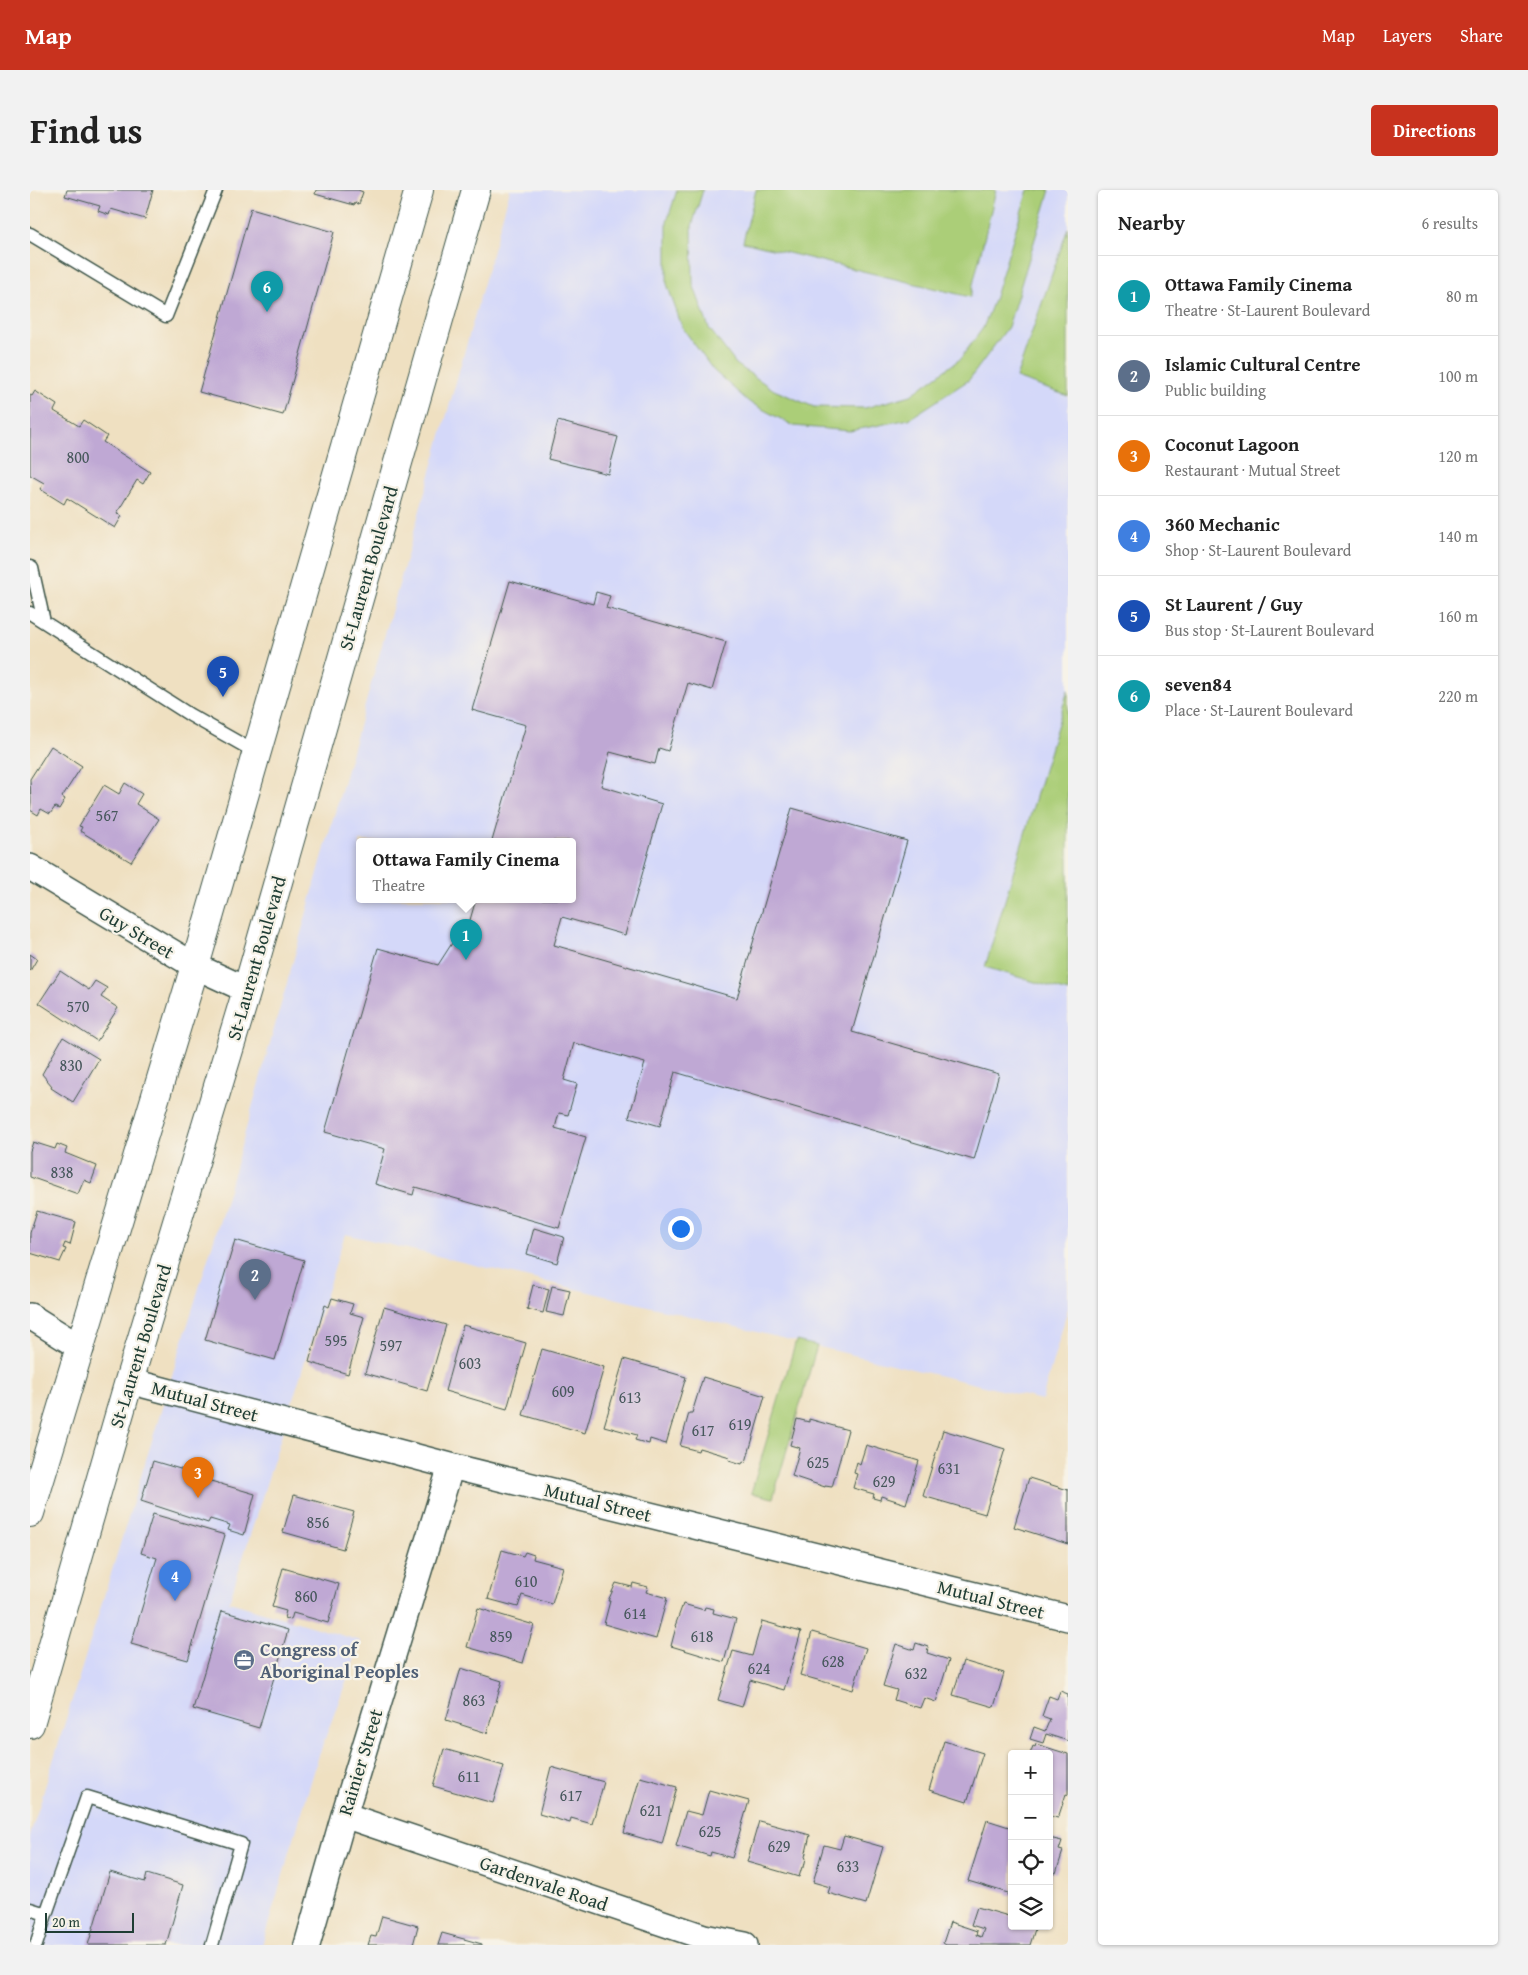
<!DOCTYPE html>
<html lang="en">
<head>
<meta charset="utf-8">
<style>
  :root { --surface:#fff; --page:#f2f2f2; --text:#222; --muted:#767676; --line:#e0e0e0; --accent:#c8321e }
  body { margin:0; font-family:"Gentium Book Plus",serif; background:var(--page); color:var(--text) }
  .controls { position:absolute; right:15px; bottom:15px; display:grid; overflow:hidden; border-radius:5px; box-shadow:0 1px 4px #0004 }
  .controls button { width:45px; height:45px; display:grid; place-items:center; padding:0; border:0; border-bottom:1px solid var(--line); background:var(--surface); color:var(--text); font:25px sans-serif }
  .scale { position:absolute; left:15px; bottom:12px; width:89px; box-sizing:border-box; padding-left:5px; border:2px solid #1f3d34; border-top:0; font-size:14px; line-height:18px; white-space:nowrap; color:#1f3d34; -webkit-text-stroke:4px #f7f3e8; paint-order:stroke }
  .you { position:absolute; left:650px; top:1038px; width:18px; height:18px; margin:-12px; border:4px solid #fff; border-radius:50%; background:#1a73e8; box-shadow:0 0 0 8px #1a73e833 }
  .badge { display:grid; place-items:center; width:32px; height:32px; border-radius:50%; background:var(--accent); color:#fff; font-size:16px; font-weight:700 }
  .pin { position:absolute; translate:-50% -41px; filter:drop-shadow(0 1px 2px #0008) }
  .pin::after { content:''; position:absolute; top:26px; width:18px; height:15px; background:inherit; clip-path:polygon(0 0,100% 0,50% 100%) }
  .popup { position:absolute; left:326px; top:648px; width:220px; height:65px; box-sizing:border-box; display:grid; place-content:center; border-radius:5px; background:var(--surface); filter:drop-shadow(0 1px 4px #0005); font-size:16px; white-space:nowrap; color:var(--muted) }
  .popup b { font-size:19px; color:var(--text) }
  .popup::after { content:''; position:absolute; left:50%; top:100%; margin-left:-10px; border:10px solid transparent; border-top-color:var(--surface) }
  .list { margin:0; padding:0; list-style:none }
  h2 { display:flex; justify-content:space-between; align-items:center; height:65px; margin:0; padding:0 20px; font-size:21px }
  h2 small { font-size:16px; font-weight:400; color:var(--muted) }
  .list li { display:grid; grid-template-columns:32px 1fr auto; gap:15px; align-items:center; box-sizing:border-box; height:80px; padding:0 20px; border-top:1px solid var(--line) }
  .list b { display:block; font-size:19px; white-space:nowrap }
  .list p { margin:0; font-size:16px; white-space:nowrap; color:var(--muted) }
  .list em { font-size:16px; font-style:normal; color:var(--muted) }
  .icon { flex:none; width:28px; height:28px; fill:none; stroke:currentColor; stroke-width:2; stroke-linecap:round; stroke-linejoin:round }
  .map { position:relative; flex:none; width:1038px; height:1755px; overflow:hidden; border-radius:5px }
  header { display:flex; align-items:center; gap:30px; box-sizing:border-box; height:70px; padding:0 25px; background:var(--accent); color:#fff }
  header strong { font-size:24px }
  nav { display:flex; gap:28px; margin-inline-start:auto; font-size:18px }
  .intro { display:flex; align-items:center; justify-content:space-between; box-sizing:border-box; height:120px; padding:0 30px }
  h1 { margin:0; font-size:35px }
  .button { padding:12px 22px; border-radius:5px; background:var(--accent); color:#fff; font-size:18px; font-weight:700 }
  main { display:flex; gap:30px; padding:0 30px }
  aside { flex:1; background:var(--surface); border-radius:5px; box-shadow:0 1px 4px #0004 }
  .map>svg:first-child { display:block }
  .built { fill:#d4d8f9; fill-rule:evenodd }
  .green { fill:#abce78; stroke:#658656 }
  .building { fill:#bfa8d4 }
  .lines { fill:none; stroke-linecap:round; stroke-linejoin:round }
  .service-casing { stroke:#3e5549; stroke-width:15 }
  .minor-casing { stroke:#3e5549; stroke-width:28 }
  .secondary-casing { stroke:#3e5549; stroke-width:30 }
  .service { stroke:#fff; stroke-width:12 }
  .minor { stroke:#fff; stroke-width:25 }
  .secondary { stroke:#fff; stroke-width:28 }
  .labels { text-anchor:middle; stroke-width:4.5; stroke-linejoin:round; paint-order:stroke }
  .number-label { font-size:16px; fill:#47585c }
  .street-label { font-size:19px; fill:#1f3d34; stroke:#f7f3e8 }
  .service-label { font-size:19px; font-weight:bold; fill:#4e5e75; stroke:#f7f3e8; text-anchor:start }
</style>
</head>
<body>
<header>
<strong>Map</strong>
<nav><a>Map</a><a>Layers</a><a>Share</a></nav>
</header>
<div class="intro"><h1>Find us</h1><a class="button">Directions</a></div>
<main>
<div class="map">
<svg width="1038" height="1755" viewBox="0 0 1038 1755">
  <rect width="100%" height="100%" fill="#f7f3e8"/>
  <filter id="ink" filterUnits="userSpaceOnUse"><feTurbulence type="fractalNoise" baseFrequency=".02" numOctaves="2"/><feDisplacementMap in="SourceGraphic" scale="10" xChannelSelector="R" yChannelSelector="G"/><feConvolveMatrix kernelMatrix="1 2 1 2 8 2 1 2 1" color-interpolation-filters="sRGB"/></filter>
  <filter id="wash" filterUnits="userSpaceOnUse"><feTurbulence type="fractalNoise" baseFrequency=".0096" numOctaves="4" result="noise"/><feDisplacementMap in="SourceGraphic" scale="20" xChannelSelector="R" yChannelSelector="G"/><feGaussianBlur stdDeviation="1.12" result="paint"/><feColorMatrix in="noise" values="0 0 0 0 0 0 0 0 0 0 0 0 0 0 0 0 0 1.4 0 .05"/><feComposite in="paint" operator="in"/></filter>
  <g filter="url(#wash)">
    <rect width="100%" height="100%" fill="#efe0c1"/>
    <path class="built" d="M 480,0 L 1038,0 L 1038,1118 L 1012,1210 L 315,1044 L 199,1412 L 331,1451 L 289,1565 L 232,1755 L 0,1755 L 0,1646 L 194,1017 ZM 330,651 L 542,651 L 542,709 L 330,709 Z"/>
    <path class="green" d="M 647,0 L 673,0 L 662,36 L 663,94 L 679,138 L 706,174 L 744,200 L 784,217 L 835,218 L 881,205 L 930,169 L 953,138 L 964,110 L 998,0 L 1020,0 L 978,137 L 939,190 L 879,229 L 820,241 L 764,236 L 719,212 L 683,180 L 652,137 L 637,94 L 637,32 Z
      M 726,0 L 966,0 L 940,107 L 713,52 Z
      M 1038,38 L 1038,206 L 986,188 Z
      M 1038,500 L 1038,802 L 955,777 Z
      M 766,1151 L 787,1156 L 743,1308 L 721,1303 Z"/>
    <g id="blocks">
      <path class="building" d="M 37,0 L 123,0 L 115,29 L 81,19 L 79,25 L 68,21 L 70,16 L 35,6 Z
        M 286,0 L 328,0 L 333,2 L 329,14 L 325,13 L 324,15 L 285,4 Z
        M 221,18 L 304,42 L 253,225 L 169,202 Z
        M 5,201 L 27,215 L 24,221 L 49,236 L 53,230 L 77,246 L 73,252 L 120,282 L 113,294 L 107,290 L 87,323 L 92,326 L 85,338 L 37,308 L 34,314 L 10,299 L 14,293 L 0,285 L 0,205 L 2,206 Z
        M 528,231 L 588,247 L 578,284 L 518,269 Z
        M 480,391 L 563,414 L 566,402 L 580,406 L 576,418 L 696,452 L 682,500 L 658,493 L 638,561 L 629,558 L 625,574 L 580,562 L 571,596 L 632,614 L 595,745 L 532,727 L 524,755 L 707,808 L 762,618 L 877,651 L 822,842 L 969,884 L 944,970 L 645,882 L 630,936 L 599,927 L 615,873 L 544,853 L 534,890 L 547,894 L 538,925 L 529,923 L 525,938 L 556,947 L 529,1038 L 385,997 L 383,1005 L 345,994 L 355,959 L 295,942 L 348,758 L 408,775 L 426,747 L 434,751 L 446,709 L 542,709 L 542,651 L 462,651 L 496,535 L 442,520 Z
        M 21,556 L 52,576 L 32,607 L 35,609 L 29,619 L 25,617 L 20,624 L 11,619 L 8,625 L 0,620 L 1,612 L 0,589 Z
        M 95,593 L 112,604 L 106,614 L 129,629 L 101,672 L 50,641 L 52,637 L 49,636 L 74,595 L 89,604 Z
        M 0,764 L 7,769 L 0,781 Z
        M 30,781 L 59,800 L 65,791 L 77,798 L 71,807 L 88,818 L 67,851 L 9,813 Z
        M 33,847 L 69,869 L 43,912 L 21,898 L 22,896 L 12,884 Z
        M 3,952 L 25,959 L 27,954 L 37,958 L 35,963 L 67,976 L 61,993 L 54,990 L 48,1004 L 0,987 L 0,961 Z
        M 7,1021 L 46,1032 L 40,1055 L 35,1053 L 33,1058 L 36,1059 L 30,1072 L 0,1063 L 0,1043 Z
        M 504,1038 L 534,1047 L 527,1073 L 497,1064 Z
        M 205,1050 L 274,1070 L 245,1170 L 175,1150 Z
        M 503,1095 L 519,1099 L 513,1123 L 497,1119 Z
        M 522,1096 L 540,1100 L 534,1126 L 516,1122 Z
        M 302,1108 L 323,1114 L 320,1123 L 334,1127 L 318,1184 L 279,1172 L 295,1115 L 299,1117 Z
        M 354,1117 L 416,1135 L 397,1201 L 335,1183 Z
        M 433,1135 L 496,1153 L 477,1219 L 415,1201 Z
        M 512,1159 L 574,1177 L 555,1243 L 493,1225 Z
        M 594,1169 L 656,1187 L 636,1254 L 620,1249 L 619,1254 L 605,1250 L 607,1245 L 574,1236 Z
        M 673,1187 L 735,1206 L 716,1272 L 713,1271 L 712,1274 L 699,1270 L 700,1267 L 669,1258 L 668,1261 L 650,1256 L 659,1223 L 662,1223 Z
        M 767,1229 L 779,1232 L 779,1229 L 818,1240 L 802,1297 L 795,1296 L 795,1297 L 762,1286 L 770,1258 L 760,1255 Z
        M 913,1240 L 975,1259 L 955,1324 L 893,1306 Z
        M 836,1255 L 889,1271 L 876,1314 L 851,1306 L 850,1310 L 843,1308 L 844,1304 L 823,1298 L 827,1284 L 824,1283 L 827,1272 L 830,1274 Z
        M 123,1271 L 174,1286 L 174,1289 L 225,1304 L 214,1345 L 198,1340 L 200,1335 L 180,1329 L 178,1333 L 111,1311 Z
        M 999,1288 L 1038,1300 L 1038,1354 L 984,1337 Z
        M 264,1305 L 324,1322 L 313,1359 L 253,1342 Z
        M 123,1324 L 195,1345 L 158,1470 L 101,1454 L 127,1368 L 111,1363 Z
        M 472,1360 L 493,1366 L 495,1362 L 504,1365 L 503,1369 L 533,1377 L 522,1414 L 492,1405 L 488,1417 L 458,1409 Z
        M 253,1378 L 309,1394 L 298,1433 L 263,1423 L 261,1430 L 254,1428 L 256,1421 L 242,1417 Z
        M 586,1393 L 602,1397 L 603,1393 L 618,1397 L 616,1402 L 637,1408 L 626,1449 L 574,1434 L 580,1411 L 578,1411 Z
        M 653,1414 L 674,1420 L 675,1417 L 684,1419 L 683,1423 L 706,1429 L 694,1472 L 641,1456 L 646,1437 L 645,1436 Z
        M 448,1418 L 504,1435 L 493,1473 L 437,1457 Z
        M 192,1421 L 258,1440 L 229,1538 L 163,1519 Z
        M 732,1431 L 771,1442 L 754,1500 L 720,1490 L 712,1517 L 688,1510 L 703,1461 L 722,1466 Z
        M 782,1442 L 836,1458 L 823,1500 L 770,1485 Z
        M 886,1453 L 898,1457 L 897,1463 L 919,1470 L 906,1512 L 894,1508 L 890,1518 L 864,1510 L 867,1500 L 853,1496 L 866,1454 L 884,1460 Z
        M 933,1471 L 974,1483 L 964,1517 L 923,1505 Z
        M 431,1478 L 472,1491 L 457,1543 L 416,1530 Z
        M 1030,1501 L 1038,1504 L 1038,1551 L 1016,1544 L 1013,1553 L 1000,1549 L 1004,1537 L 1015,1541 L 1020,1529 L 1012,1526 L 1019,1506 L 1027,1509 Z
        M 914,1551 L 953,1563 L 937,1612 L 899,1600 Z
        M 1006,1554 L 1038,1564 L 1038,1605 L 1036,1604 L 1028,1628 L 1019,1626 L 1019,1564 L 1000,1564 L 1003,1556 L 1005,1557 Z
        M 414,1559 L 474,1576 L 463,1613 L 403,1596 Z
        M 521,1577 L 574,1592 L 562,1634 L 541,1628 L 540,1633 L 509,1624 Z
        M 610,1587 L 647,1597 L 632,1654 L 594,1643 Z
        M 679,1600 L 719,1611 L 702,1668 L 681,1662 L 680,1666 L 646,1656 L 656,1621 L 672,1625 Z
        M 957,1630 L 982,1638 L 982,1706 L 977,1705 L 978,1703 L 938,1691 Z
        M 729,1631 L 780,1645 L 775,1667 L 776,1668 L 774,1677 L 772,1677 L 769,1687 L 717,1672 Z
        M 814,1646 L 853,1657 L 836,1714 L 798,1703 L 800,1697 L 783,1692 L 794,1655 L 810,1659 Z
        M 1019,1648 L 1032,1651 L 1029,1660 L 1033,1661 L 1026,1683 L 1022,1682 L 1020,1690 Z
        M 80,1682 L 115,1692 L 117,1684 L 153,1695 L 136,1755 L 58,1755 Z
        M 947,1717 L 982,1727 L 982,1736 L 1006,1736 L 1000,1755 L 916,1755 L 913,1753 L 920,1732 L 947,1741 L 946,1745 L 951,1747 L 954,1739 L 941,1735 Z
        M 352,1726 L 388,1736 L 383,1755 L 338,1755 L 341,1746 L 346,1747 Z
        M 412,1743 L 452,1754 L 452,1755 L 408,1755 Z"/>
    </g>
  </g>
  <g filter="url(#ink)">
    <use href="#blocks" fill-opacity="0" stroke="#3e5549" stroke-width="1"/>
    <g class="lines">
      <g class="service-casing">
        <path id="service" d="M 0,44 L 136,126 L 186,0
          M 0,377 L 2,378 L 14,432
          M 0,423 L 160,525 L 227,563
          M 0,1719 L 16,1724 L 57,1607 L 211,1654 L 182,1755
          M 6,1755 L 16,1724"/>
      </g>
      <g class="minor-casing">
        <path id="minor" d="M 0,677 L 165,776 L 217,800
          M 0,1126 L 51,1158
          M 99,1191 L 421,1276 L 1038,1428
          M 314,1625 L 674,1747 L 715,1755
          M 277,1755 L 314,1625 L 421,1276"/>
      </g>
      <g class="secondary-casing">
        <path id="secondary" d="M 0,1323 L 165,776 L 389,0
          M 0,1534 L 99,1191 L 217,800 L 446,0"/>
      </g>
      <use href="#service" class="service"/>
      <use href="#minor" class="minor"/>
      <use href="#secondary" class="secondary"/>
    </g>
  </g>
  <defs>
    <g id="office-disc" transform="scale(1.125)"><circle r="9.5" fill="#5c6f8a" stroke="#f7f3e8"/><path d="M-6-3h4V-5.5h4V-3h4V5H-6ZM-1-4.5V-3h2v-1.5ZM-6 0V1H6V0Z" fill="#fff"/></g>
  </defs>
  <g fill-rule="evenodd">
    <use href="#office-disc" x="214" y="1470"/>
  </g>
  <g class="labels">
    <g class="number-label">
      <text x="48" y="273">800</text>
      <text x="77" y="631">567</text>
      <text x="48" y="822">570</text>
      <text x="41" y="881">830</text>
      <text x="32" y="988">838</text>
      <text x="306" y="1156">595</text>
      <text x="361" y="1161">597</text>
      <text x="440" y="1179">603</text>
      <text x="533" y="1207">609</text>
      <text x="600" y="1213">613</text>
      <text x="710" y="1240">619</text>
      <text x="673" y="1246">617</text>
      <text x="788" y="1278">625</text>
      <text x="919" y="1284">631</text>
      <text x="854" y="1297">629</text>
      <text x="288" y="1338">856</text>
      <text x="496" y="1397">610</text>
      <text x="276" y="1412">860</text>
      <text x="605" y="1429">614</text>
      <text x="471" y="1452">859</text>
      <text x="672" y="1452">618</text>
      <text x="803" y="1477">628</text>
      <text x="729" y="1484">624</text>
      <text x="886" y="1489">632</text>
      <text x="444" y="1516">863</text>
      <text x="439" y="1592">611</text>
      <text x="541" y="1611">617</text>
      <text x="621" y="1626">621</text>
      <text x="680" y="1647">625</text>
      <text x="749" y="1662">629</text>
      <text x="818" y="1682">633</text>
    </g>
    <g class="street-label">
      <text transform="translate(338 378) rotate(-74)" y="7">St-Laurent Boulevard</text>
      <text transform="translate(107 742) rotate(31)" y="7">Guy Street</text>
      <text transform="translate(226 768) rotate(-74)" y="7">St-Laurent Boulevard</text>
      <text transform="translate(110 1156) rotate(-73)" y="7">St-Laurent Boulevard</text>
      <text transform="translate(175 1211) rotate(15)" y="7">Mutual Street</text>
      <text transform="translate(568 1312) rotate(14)" y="7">Mutual Street</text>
      <text transform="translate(961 1409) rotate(14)" y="7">Mutual Street</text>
      <text transform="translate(330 1572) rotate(-73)" y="7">Rainier Street</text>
      <text transform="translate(514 1693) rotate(19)" y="7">Gardenvale Road</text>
    </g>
    <g class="service-label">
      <text x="230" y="1466">Congress of<tspan x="230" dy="22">Aboriginal Peoples</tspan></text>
    </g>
  </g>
</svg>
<div class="controls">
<button>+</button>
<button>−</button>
<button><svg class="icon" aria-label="locate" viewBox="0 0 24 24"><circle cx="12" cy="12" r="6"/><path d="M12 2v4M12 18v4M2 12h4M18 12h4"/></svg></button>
<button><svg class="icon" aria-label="layers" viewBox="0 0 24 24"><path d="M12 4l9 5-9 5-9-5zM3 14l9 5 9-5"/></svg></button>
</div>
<div class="scale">20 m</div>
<div class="you"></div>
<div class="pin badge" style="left:436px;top:770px;background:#0f9aa8">1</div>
<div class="popup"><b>Ottawa Family Cinema</b>Theatre</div>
<div class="pin badge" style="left:225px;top:1110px;background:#5c6f8a">2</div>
<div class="pin badge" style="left:168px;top:1308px;background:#e8710a">3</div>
<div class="pin badge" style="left:145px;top:1411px;background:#3f7fe0">4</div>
<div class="pin badge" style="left:193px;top:507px;background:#1a4fb4">5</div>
<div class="pin badge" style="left:237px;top:122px;background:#0f9aa8">6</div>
</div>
<aside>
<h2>Nearby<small>6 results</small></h2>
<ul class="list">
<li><span class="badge" style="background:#0f9aa8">1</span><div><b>Ottawa Family Cinema</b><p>Theatre · St-Laurent Boulevard</p></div><em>80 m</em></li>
<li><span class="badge" style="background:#5c6f8a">2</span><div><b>Islamic Cultural Centre</b><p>Public building</p></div><em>100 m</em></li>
<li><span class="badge" style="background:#e8710a">3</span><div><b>Coconut Lagoon</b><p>Restaurant · Mutual Street</p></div><em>120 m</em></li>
<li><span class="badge" style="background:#3f7fe0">4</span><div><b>360 Mechanic</b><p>Shop · St-Laurent Boulevard</p></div><em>140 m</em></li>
<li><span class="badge" style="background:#1a4fb4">5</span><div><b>St Laurent / Guy</b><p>Bus stop · St-Laurent Boulevard</p></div><em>160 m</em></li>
<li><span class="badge" style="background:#0f9aa8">6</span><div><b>seven84</b><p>Place · St-Laurent Boulevard</p></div><em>220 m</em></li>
</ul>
</aside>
</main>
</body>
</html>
